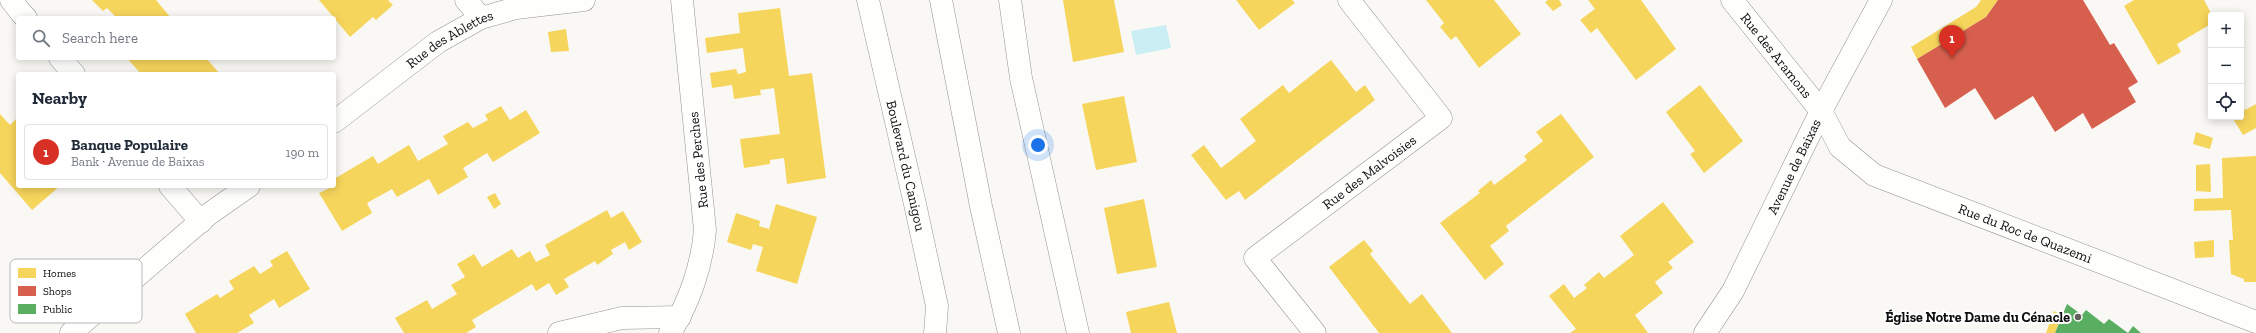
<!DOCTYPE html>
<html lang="en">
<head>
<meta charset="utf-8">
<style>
  :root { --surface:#fff; --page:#f2f2f3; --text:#1f2937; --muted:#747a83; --line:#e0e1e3; --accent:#d93025 }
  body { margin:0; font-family:"Zilla Slab",serif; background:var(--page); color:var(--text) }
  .controls { position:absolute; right:12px; top:12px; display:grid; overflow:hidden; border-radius:4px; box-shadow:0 2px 10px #0003 }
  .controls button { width:36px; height:36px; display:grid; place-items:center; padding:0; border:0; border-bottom:1px solid var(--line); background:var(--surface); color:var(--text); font:20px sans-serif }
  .you { position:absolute; left:1038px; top:145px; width:14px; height:14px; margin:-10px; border:3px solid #fff; border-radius:50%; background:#1a73e8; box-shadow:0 0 0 6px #1a73e833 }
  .badge { display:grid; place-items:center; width:26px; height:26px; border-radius:50%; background:var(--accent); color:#fff; font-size:13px; font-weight:700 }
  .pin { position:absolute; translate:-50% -33px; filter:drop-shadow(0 1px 2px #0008) }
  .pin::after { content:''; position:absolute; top:21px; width:14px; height:12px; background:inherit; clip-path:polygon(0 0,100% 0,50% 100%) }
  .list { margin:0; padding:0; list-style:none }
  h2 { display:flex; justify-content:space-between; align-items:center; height:52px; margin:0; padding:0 16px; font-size:17px }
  h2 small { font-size:13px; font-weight:400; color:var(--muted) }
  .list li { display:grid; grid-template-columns:26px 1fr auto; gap:12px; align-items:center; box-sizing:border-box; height:56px; margin:0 8px 8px; padding:0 8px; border:1px solid var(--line); border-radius:4px }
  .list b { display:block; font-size:15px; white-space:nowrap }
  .list p { margin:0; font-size:13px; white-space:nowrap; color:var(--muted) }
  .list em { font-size:13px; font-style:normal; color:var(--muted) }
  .icon { flex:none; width:22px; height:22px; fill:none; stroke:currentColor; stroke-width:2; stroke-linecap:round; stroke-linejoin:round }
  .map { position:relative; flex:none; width:2256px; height:333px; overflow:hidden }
  .search { position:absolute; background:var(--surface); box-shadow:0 2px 10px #0003; left:16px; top:16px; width:320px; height:44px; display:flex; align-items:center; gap:10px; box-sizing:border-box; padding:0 14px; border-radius:4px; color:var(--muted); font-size:15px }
  .panel { position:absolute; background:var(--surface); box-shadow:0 2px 10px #0003; left:16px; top:72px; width:320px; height:116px; border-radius:4px }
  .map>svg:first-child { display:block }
  .water { fill:#cbedf4 }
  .homes { fill:#f6d55c }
  .shops { fill:#d6604d }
  .public { fill:#5aae61 }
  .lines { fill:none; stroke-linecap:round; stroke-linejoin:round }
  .pedestrian-casing { stroke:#949392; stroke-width:23 }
  .minor-casing { stroke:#949392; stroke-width:23 }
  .tertiary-casing { stroke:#949392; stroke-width:23 }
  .pedestrian { stroke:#fefefd; stroke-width:22 }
  .minor { stroke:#fefefd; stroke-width:22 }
  .tertiary { stroke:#fefefd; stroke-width:22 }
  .poi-dot { fill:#61605e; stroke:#fff; stroke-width:1.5 }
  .labels { text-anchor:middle; stroke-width:4; stroke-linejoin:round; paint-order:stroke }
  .street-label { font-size:14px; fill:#0e0e0e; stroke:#fff }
  .poi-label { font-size:14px; font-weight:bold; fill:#0e0e0e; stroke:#fff; text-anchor:end }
  .key { fill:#fff; stroke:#b7b7b7; stroke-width:1 }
  .key-label { font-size:11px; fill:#0e0e0e }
</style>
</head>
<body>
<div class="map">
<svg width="2256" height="333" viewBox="0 0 2256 333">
  <rect width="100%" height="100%" fill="#faf8f4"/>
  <path class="water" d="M 1166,25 L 1171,48 L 1136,55 L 1131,31 Z"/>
  <path class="homes" d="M 92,0 L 156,0 L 171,18 L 117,18 L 107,8 L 103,11 Z
    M 319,0 L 388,0 L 393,5 L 376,20 L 373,17 L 350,37 Z
    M 1063,0 L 1114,0 L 1124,52 L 1073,62 Z
    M 1236,0 L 1292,0 L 1295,3 L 1259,30 Z
    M 1426,0 L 1494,0 L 1521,34 L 1479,68 L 1456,36 L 1451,40 L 1440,27 L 1444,23 Z
    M 1548,0 L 1559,0 L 1562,5 L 1553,11 L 1545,2 Z
    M 1588,0 L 1641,0 L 1676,49 L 1636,80 L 1597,28 L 1591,33 L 1580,20 L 1595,9 Z
    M 1981,0 L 1998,0 L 1986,17 L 1917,59 L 1911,47 L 1976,7 Z
    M 2134,0 L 2204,0 L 2212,15 L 2211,24 L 2177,44 L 2181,52 L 2158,65 L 2124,6 Z
    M 780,8 L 789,76 L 812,73 L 826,178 L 787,184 L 784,158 L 770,160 L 770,164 L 744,168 L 740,139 L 780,134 L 774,88 L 760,90 L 761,95 L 734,99 L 732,85 L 712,88 L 710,73 L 736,69 L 738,74 L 746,72 L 743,48 L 707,53 L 705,38 L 740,33 L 738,13 Z
    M 566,29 L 569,51 L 551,52 L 548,32 Z
    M 127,58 L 206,58 L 220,74 L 141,74 Z
    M 1331,60 L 1356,92 L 1365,85 L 1375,100 L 1245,200 L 1239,191 L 1226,200 L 1191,155 L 1204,145 L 1221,168 L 1256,141 L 1240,119 L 1283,85 L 1289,93 Z
    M 1700,85 L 1743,141 L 1704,173 L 1690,154 L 1695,151 L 1666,112 Z
    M 1124,96 L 1137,162 L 1096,170 L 1082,104 Z
    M 2241,103 L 2245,110 L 2256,104 L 2256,128 L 2243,135 L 2232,117 L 2241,117 Z
    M 501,106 L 510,120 L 526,110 L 540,133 L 493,162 L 487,153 L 463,168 L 468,177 L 438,195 L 429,179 L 397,197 L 392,189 L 367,203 L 372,213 L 342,231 L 319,193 L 334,186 L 336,183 L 334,179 L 373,156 L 378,164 L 409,145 L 418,161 L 448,144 L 443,136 L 468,122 L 473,128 L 488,120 L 485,115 Z
    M 0,114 L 10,125 L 18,117 L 18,186 L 60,186 L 32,210 L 0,173 Z
    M 1561,114 L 1594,157 L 1506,226 L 1509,231 L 1490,246 L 1504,264 L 1485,280 L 1440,223 L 1480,193 L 1478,191 L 1491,180 L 1494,185 L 1527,160 L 1524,156 L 1543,141 L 1536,132 Z
    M 2196,132 L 2213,138 L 2210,149 L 2193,144 Z
    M 2256,156 L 2256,282 L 2244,282 L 2244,279 L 2231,274 L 2229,240 L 2233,240 L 2231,210 L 2194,211 L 2194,199 L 2223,198 L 2222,158 Z
    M 2210,164 L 2211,192 L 2196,191 L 2196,165 Z
    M 495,193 L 501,204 L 494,209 L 487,197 Z
    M 1144,199 L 1157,267 L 1117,274 L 1104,208 Z
    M 1663,202 L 1694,242 L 1668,262 L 1673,268 L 1655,282 L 1663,293 L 1635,315 L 1648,333 L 1570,333 L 1576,329 L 1549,296 L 1564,284 L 1574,298 L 1587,288 L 1584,285 L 1599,272 L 1604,278 L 1634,255 L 1620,236 Z
    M 776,204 L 817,217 L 797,284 L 756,271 L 763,247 L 753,244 L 751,250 L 727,242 L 736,213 L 760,221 L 759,226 L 769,229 Z
    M 607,210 L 611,218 L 623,211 L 642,242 L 629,250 L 625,242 L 611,250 L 613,254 L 597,265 L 595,261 L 564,279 L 569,287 L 556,295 L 549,283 L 536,291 L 532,284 L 472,320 L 476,327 L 466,333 L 404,333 L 395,318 L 427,300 L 432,309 L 457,294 L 451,285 L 465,277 L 457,264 L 474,254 L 482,267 L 512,249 L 518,258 L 530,251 L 536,262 L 550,255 L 545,245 Z
    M 1364,240 L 1373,251 L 1370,254 L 1410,304 L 1422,294 L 1452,333 L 1379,333 L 1329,267 Z
    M 2214,240 L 2214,257 L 2195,258 L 2194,242 Z
    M 287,251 L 310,289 L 279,308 L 274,299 L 249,315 L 254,323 L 237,333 L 196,333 L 185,314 L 217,294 L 220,298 L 234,289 L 229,281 L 254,266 L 260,274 L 273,266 L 270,261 Z
    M 1169,302 L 1177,333 L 1131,333 L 1126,312 Z
    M 2054,311 L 2062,315 L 2055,333 L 2046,333 Z"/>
  <path class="shops" d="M 1998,0 L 2083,0 L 2110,45 L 2114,43 L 2138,82 L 2128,88 L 2136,102 L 2092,129 L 2083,113 L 2055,132 L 2033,96 L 1995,120 L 1975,88 L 1945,108 L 1917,59 L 1986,17 Z"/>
  <path class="public" d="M 2067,304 L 2082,315 L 2086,310 L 2104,324 L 2109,319 L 2128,333 L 2133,326 L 2141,333 L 2055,333 Z"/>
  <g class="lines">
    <g class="pedestrian-casing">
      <path id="pedestrian" d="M 11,0 L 22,14
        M 559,333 L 622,318 L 680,317"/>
    </g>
    <g class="minor-casing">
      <g id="minor">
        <path d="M 466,0 L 481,18"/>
        <path id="s1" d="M 868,0 L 915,204 L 937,306 L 935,333"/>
        <path d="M 1010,0 L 1021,78 L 1078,333"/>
        <path id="s2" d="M 1732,0 L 1821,111 L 1840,147 L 1874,175 L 2256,322"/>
        <path d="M 22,14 L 26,18"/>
        <path d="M 60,58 L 74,74"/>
        <path id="s3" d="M 334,122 L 438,42 L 481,18 L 516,8 L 584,0"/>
        <path d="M 170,186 L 201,222"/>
        <path d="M 71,333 L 209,214 L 249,186"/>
        <path d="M 670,333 C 689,303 702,266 705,230 L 682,0"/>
        <path id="s4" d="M 1315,333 L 1255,258 L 1441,118 L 1349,0"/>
        <path id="s5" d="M 1705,333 L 1733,291 L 1821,111 L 1881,0"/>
      </g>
    </g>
    <g class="tertiary-casing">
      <path id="tertiary" d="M 941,0 L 981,206 L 1009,333"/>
    </g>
    <use href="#pedestrian" class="pedestrian"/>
    <use href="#minor" class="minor"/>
    <use href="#tertiary" class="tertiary"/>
  </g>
  <circle class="poi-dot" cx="2078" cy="317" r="4"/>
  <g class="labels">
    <g class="street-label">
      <text dy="5" stroke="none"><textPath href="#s3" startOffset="143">Rue des Ablettes</textPath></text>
      <text dy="5" stroke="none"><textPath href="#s2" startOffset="71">Rue des Aramons</textPath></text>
      <text transform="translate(698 160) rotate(-96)" y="5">Rue des Perches</text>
      <text dy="5" stroke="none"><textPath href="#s1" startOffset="170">Boulevard du Canigou</textPath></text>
      <text dy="5" stroke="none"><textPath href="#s5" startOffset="189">Avenue de Baixas</textPath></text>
      <text dy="5" stroke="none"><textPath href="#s4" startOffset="239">Rue des Malvoisies</textPath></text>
      <text dy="5" stroke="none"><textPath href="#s2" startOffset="389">Rue du Roc de Quazemi</textPath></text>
    </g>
    <g class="poi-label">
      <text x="2070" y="322">Église Notre Dame du Cénacle</text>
    </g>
  </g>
  <rect x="10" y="259" width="132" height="64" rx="6" class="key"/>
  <rect x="18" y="268" width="18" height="10" fill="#f6d55c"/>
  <rect x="18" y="286" width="18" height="10" fill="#d6604d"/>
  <rect x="18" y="304" width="18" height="10" fill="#5aae61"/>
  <g class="key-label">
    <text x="43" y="277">Homes</text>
    <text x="43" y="295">Shops</text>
    <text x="43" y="313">Public</text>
  </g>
</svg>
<div class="controls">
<button>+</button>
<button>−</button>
<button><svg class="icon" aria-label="locate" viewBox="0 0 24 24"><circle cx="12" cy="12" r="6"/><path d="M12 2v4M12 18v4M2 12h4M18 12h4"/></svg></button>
</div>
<div class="you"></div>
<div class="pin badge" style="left:1952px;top:58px">1</div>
<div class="search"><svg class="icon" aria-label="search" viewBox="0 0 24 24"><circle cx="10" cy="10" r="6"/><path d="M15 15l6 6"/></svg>Search here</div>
<section class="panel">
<h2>Nearby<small></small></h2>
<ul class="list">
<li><span class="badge">1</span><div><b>Banque Populaire</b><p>Bank · Avenue de Baixas</p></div><em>190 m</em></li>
</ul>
</section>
</div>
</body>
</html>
